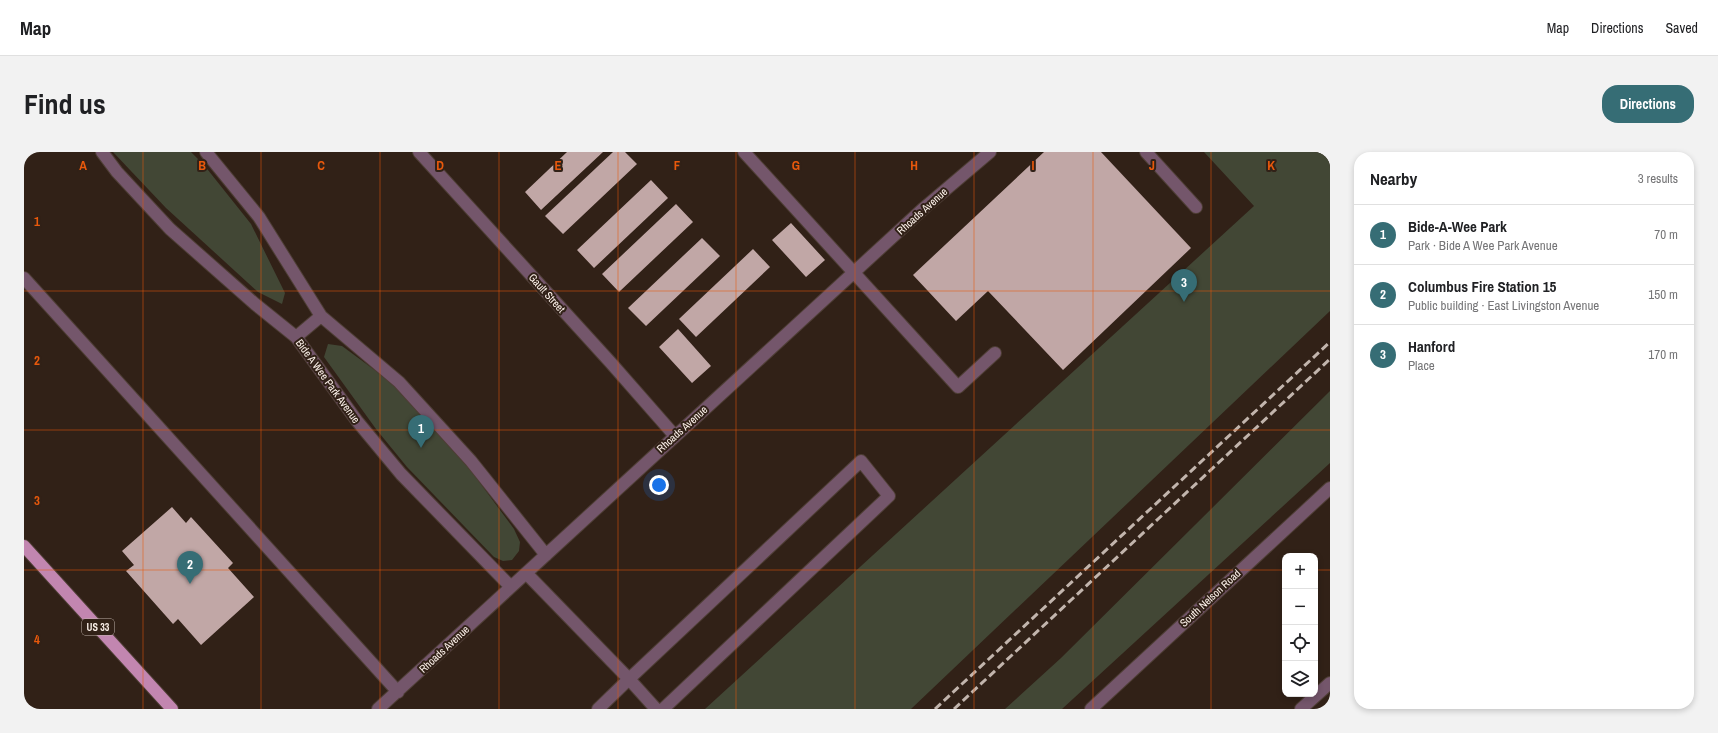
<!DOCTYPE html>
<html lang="en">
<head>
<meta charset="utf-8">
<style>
  :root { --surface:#fff; --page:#f2f2f2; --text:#202124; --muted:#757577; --line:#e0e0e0; --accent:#366d75 }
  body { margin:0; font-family:"Archivo Narrow",sans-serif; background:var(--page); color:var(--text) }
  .controls { position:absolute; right:12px; bottom:12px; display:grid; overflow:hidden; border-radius:8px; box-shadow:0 2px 6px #0003 }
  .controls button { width:36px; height:36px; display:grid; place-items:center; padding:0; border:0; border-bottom:1px solid var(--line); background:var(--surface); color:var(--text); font:20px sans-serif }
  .you { position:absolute; left:635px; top:333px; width:14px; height:14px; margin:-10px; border:3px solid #fff; border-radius:50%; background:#1a73e8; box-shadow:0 0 0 6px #1a73e833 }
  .badge { display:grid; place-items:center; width:26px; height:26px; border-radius:50%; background:var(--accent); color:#fff; font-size:13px; font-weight:700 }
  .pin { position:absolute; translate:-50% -33px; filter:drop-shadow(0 1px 2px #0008) }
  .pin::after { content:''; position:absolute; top:21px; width:14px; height:12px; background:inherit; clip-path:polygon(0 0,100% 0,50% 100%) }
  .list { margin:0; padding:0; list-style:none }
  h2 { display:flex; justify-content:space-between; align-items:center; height:52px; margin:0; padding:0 16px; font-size:17px }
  h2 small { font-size:13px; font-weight:400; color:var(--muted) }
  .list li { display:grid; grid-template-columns:26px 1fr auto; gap:12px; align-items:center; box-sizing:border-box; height:60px; padding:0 16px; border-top:1px solid var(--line) }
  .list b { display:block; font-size:15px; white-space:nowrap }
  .list p { margin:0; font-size:13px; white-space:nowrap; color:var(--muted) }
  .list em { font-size:13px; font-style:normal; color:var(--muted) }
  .icon { flex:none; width:22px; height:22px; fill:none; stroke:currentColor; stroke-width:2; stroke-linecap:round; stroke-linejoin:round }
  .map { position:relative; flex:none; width:1306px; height:557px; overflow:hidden; border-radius:16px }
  header { display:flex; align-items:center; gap:24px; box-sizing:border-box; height:56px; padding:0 20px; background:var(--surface); border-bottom:1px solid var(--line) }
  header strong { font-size:19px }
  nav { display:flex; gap:22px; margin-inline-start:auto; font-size:14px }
  .intro { display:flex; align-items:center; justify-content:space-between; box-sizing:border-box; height:96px; padding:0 24px }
  h1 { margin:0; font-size:28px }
  .button { padding:10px 18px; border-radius:16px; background:var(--accent); color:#fff; font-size:14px; font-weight:700 }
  main { display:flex; gap:24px; padding:0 24px }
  aside { flex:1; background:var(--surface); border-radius:16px; box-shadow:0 2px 6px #0003 }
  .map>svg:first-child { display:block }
  .green { fill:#424735 }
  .building { fill:#c1a7a6 }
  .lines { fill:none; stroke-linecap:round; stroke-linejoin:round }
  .minor-casing { stroke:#4e3e35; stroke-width:14 }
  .major-casing { stroke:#4e3e35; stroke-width:14 }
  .minor { stroke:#74566b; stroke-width:12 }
  .major { stroke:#c286b0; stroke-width:12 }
  .rail { stroke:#c2b5ad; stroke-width:3; stroke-dasharray:8 4; stroke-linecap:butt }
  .grid { fill:none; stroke:#e8590c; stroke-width:1; stroke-opacity:0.55 }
  .labels { text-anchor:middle; stroke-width:4; stroke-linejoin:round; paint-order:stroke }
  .shield { fill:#312117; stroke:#c0b3ab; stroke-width:1 }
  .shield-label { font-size:10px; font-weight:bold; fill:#fdf2eb }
  .street-label { font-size:11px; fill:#fdf2eb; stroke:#312117 }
  .grid-label { font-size:13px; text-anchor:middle; font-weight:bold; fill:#e8590c; stroke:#312117; stroke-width:4; stroke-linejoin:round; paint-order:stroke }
</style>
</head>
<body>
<header>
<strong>Map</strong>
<nav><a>Map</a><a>Directions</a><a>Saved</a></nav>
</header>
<div class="intro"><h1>Find us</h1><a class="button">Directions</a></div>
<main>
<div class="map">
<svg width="1306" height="557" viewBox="0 0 1306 557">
  <rect width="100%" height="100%" fill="#312117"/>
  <path class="green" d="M 89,0 L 167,0 L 180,13 L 227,72 L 261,141 L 258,152 L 234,140 L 142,56 Z
    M 1180,0 L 1306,0 L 1306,159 L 887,557 L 681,557 L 1230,54 Z
    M 304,192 L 318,194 L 371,233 L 445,316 L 490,377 L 496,390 L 495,399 L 488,408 L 479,409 L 470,405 L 383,315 L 352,277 L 300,205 Z
    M 1306,239 L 1306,311 L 1038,557 L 981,557 L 1037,506 Z"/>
  <path class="building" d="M 543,0 L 579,0 L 517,58 L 501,40 Z
    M 589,0 L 601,0 L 613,12 L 539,82 L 521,64 Z
    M 1020,0 L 1077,0 L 1167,96 L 1039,218 L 964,139 L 932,169 L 889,123 Z
    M 627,28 L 644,46 L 570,116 L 553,98 Z
    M 652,52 L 669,70 L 595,140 L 578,122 Z
    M 767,71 L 801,108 L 782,125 L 748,88 Z
    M 678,86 L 696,104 L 622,174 L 604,156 Z
    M 729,97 L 746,115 L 672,185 L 655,167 Z
    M 654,177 L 687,214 L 668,231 L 635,195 Z
    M 148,355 L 162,371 L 167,365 L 209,411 L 204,416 L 230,445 L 177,493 L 154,467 L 149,472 L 102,419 L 110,413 L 98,399 Z"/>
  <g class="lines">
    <g class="minor-casing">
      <path id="minor" d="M 78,0 L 93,20 L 146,77 L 231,152 L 272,185 L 333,269 L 377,322 L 487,435
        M 182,0 L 235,65 L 297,164 L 375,230 L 447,309 L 522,403
        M 395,0 L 587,211 L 651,284
        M 720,0 L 934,235 L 971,201
        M 1122,0 L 1172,55
        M 0,126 L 374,540
        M 272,185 L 297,164
        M 502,421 L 605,527 L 574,557
        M 354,557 L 900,56 L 966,0
        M 632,557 L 605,527 L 837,309 L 865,344 L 639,557
        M 1067,557 L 1306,336
        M 1277,557 L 1306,531"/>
    </g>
    <g class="major-casing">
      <path id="major" d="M 0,394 L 148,557"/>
    </g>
    <use href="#minor" class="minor"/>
    <use href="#major" class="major"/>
    <path class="rail" d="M 911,557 L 1306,190
      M 930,557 L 1306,207"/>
  </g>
  <path class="grid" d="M 119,0 L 119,557M 237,0 L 237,557M 356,0 L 356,557M 475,0 L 475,557M 594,0 L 594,557M 712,0 L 712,557M 831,0 L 831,557M 950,0 L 950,557M 1069,0 L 1069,557M 1187,0 L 1187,557M 0,139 L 1306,139M 0,278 L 1306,278M 0,418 L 1261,418M 1291,418 L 1306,418"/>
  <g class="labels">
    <rect class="shield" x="58" y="467" width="32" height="16" rx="3"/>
    <g class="shield-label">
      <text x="74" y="479">US 33</text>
    </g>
    <g class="street-label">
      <text transform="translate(898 59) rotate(-42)" y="4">Rhoads Avenue</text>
      <text transform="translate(523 141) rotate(48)" y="4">Gault Street</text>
      <text transform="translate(304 229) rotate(54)" y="4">Bide A Wee Park Avenue</text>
      <text transform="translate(658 277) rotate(-42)" y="4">Rhoads Avenue</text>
      <text transform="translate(1186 446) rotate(-43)" y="4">South Nelson Road</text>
      <text transform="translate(420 497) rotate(-43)" y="4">Rhoads Avenue</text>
    </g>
  </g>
  <g class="grid-label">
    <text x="59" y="18">A</text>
    <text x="178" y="18">B</text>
    <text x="297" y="18">C</text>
    <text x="416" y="18">D</text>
    <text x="534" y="18">E</text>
    <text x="653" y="18">F</text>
    <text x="772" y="18">G</text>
    <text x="890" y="18">H</text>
    <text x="1009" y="18">I</text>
    <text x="1128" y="18">J</text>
    <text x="1247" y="18">K</text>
    <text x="13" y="74">1</text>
    <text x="13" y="213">2</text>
    <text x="13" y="353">3</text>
    <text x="13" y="492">4</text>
  </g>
</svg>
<div class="controls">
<button>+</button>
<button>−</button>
<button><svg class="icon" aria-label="locate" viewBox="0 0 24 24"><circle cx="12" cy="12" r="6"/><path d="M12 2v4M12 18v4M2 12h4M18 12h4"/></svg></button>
<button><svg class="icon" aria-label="layers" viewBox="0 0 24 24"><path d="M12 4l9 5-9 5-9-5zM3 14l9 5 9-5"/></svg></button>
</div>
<div class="you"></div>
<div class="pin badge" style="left:397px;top:296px">1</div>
<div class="pin badge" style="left:166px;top:432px">2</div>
<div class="pin badge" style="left:1160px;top:150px">3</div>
</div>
<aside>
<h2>Nearby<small>3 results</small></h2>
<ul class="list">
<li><span class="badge">1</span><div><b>Bide-A-Wee Park</b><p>Park · Bide A Wee Park Avenue</p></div><em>70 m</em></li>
<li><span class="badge">2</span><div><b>Columbus Fire Station 15</b><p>Public building · East Livingston Avenue</p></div><em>150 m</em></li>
<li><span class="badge">3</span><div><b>Hanford</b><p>Place</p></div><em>170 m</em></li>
</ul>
</aside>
</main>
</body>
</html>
